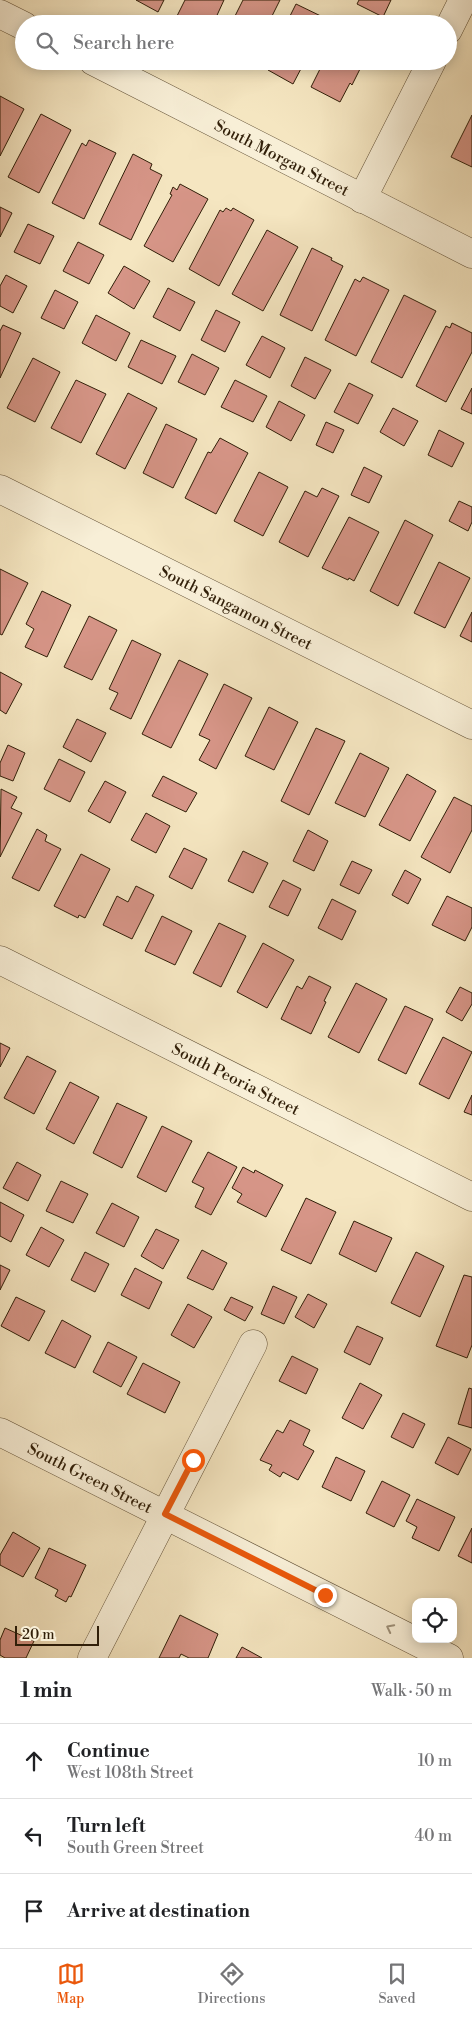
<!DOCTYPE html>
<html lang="en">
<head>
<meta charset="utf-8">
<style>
  :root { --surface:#fff; --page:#f2f2f2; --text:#202124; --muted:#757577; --line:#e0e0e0; --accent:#ea580c }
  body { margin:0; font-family:"Libre Bodoni",serif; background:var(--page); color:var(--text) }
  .controls { position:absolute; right:15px; bottom:15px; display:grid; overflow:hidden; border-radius:10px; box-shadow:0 2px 12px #0003 }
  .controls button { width:45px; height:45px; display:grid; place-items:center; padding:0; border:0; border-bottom:1px solid var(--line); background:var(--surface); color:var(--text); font:25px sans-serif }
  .scale { position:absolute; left:15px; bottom:12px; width:84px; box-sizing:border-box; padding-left:5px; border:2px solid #311f09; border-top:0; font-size:14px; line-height:18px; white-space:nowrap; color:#311f09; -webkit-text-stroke:4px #f8efd7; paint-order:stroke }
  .stop { position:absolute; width:15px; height:15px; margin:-11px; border:4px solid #ea580c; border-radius:50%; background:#fff }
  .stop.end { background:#ea580c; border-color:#fff; box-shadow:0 1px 5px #0008 }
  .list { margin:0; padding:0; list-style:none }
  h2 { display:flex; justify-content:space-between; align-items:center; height:65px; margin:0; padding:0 20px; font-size:21px }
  h2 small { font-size:16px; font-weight:400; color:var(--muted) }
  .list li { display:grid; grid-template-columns:32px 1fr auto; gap:15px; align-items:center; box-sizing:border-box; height:75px; padding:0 20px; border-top:1px solid var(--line) }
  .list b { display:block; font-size:19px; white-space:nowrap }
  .list p { margin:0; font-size:16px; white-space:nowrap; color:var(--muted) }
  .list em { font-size:16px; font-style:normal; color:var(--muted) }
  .icon { flex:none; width:28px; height:28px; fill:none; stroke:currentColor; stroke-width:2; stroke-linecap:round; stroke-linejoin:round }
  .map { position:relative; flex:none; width:472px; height:1658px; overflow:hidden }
  .search { position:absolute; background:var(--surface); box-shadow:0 2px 12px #0003; left:15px; right:15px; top:15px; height:55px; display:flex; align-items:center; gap:12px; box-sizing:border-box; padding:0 18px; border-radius:28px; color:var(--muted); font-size:19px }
  .sheet { height:290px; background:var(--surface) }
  nav { display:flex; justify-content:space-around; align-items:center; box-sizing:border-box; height:70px; border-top:1px solid var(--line); background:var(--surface); font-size:14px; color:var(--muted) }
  nav a { display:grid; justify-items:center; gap:2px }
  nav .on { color:var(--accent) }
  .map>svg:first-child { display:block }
  .building { fill:#d69587; stroke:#311f09 }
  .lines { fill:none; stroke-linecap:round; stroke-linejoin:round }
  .minor-casing { stroke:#625137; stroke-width:29 }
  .minor { stroke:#f8efd7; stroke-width:28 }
  .oneway { stroke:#9e917a }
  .route { stroke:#ea580c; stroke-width:6 }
  .labels { text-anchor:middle; stroke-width:4.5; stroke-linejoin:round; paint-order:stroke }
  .street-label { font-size:16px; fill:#311f09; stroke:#f8efd7 }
</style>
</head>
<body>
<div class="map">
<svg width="472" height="1658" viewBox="0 0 472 1658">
  <rect width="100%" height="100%" fill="#f5e6c1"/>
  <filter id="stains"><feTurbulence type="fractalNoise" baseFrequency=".004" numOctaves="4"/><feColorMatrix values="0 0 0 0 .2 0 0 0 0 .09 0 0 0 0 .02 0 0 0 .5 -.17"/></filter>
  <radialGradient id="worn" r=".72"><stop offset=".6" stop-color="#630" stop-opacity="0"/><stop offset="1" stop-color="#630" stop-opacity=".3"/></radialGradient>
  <path class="building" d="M 136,0 L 164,0 L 158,12 Z
    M 185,0 L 224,0 L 213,24 L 183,24 L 175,20 Z
    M 243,0 L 280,0 L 268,24 L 231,24 Z
    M 359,0 L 391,0 L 383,17 L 357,4 Z
    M 296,4 L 327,19 L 325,24 L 286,24 Z
    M 267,61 L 305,61 L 293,84 L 268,70 L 272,64 Z
    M 324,61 L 364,61 L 352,85 L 350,83 L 340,102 L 311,87 Z
    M 0,96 L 24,109 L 0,156 Z
    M 41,114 L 71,130 L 39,193 L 8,177 Z
    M 472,115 L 472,167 L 451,157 Z
    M 89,140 L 116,153 L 84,219 L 52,203 L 82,143 L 86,146 Z
    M 133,154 L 152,164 L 150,169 L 162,175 L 131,240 L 99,224 Z
    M 180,184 L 208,199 L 173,262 L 144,246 L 172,195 L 170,194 L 173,187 L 177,190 Z
    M 0,207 L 12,213 L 0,237 Z
    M 226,208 L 231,211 L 233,208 L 254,220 L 219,286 L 189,269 L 220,210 L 223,212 Z
    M 28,224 L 54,236 L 40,264 L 14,252 Z
    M 267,230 L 298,247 L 263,311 L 232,294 Z
    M 78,242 L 104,255 L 89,284 L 63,271 Z
    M 312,248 L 332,258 L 331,260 L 343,266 L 312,331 L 280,315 Z
    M 124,266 L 150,281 L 134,309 L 108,293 Z
    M 6,275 L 27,286 L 13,313 L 0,306 L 0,286 Z
    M 363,277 L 389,290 L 356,356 L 325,340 L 355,279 L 360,282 Z
    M 168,288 L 195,302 L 180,331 L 153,317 Z
    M 55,290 L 78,302 L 64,329 L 41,318 Z
    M 404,295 L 436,311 L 402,378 L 371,362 Z
    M 216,310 L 240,322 L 225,352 L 201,340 Z
    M 96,315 L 130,333 L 116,361 L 82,343 Z
    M 452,323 L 472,333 L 472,352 L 446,402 L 416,386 L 446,326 L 450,328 Z
    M 3,325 L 21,333 L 0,378 L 0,331 Z
    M 262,336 L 285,348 L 270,378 L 246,365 Z
    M 141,340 L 176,356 L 162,384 L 128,367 Z
    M 192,354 L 219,368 L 205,395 L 178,382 Z
    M 305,357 L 331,370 L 315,399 L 291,386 Z
    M 33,358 L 60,372 L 35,422 L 7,408 Z
    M 76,380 L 106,394 L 81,443 L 51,428 Z
    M 235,380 L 267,396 L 253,422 L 221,407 Z
    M 349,383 L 373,395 L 358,424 L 334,412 Z
    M 472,388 L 472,414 L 461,409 Z
    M 128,393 L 157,408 L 125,469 L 96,454 Z
    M 279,401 L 305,415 L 291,441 L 266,427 Z
    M 393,408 L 418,421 L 404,446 L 380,432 Z
    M 326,422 L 344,430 L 333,453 L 316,445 Z
    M 166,424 L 197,439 L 173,488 L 143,473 Z
    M 439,430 L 464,443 L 452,467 L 428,455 Z
    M 220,438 L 248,453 L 216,514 L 185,498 L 208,452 L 211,453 Z
    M 364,467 L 382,476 L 369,503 L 351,495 Z
    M 259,472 L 288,487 L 263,536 L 234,521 Z
    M 322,488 L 339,496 L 308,557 L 279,542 L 305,491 L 317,497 Z
    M 459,501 L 472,507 L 472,522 L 468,531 L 449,521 Z
    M 349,517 L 379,532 L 354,581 L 349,578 L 348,580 L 322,568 Z
    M 405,520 L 433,535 L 398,606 L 370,591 Z
    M 439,562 L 470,578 L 445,628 L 414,613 Z
    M 0,569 L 28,583 L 2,635 L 0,634 Z
    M 42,591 L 71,605 L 47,657 L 25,647 L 34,629 L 26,624 Z
    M 472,612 L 472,642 L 460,636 Z
    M 89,616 L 117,630 L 92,680 L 64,667 Z
    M 132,640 L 161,654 L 131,719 L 110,709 L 118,693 L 109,689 Z
    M 179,660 L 208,674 L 171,748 L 142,734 Z
    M 0,672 L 22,684 L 6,714 L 0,710 Z
    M 224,684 L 252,698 L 216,769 L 199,760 L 210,740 L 199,735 Z
    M 269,707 L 298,722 L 274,770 L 245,756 Z
    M 77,719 L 106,733 L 91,762 L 63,747 Z
    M 316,728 L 345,741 L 309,815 L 281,801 Z
    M 8,745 L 25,753 L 13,781 L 0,776 L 0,763 Z
    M 360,753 L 389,768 L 365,817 L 335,803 Z
    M 59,759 L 85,772 L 70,802 L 44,789 Z
    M 407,774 L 436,791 L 410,841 L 379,825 Z
    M 163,776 L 197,793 L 186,812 L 152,796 Z
    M 105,781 L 126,792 L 110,823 L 88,811 Z
    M 1,789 L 17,797 L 11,808 L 22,813 L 0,857 Z
    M 454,797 L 472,806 L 472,830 L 450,873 L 421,857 Z
    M 146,813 L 170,826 L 156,853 L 131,840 Z
    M 37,829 L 47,835 L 45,841 L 61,849 L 39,891 L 12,878 Z
    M 308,830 L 328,841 L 314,871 L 293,861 Z
    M 184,848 L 207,859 L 192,889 L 169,877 Z
    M 243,851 L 268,863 L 253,893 L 228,881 Z
    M 81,854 L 110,869 L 85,918 L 79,915 L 78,918 L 54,906 Z
    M 352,861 L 372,870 L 359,894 L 340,885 Z
    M 405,870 L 421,879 L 408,904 L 392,895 Z
    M 283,880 L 301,889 L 288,916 L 269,907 Z
    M 136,886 L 154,895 L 132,939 L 103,925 L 117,896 L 128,902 Z
    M 447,896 L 472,908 L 472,927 L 465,941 L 432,925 Z
    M 332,899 L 356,911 L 342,940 L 318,928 Z
    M 162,916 L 192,931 L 175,965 L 145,951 Z
    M 219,923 L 246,936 L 221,987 L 193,973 Z
    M 263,943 L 294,960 L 267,1008 L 237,992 Z
    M 309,976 L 331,987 L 324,1001 L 326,1002 L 311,1034 L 281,1019 L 297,986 L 302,989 Z
    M 356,983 L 387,999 L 359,1053 L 328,1037 Z
    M 460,987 L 472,993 L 472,1004 L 462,1021 L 446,1012 Z
    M 405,1006 L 433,1019 L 406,1074 L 378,1060 Z
    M 443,1037 L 472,1052 L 449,1099 L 419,1084 Z
    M 0,1043 L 10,1048 L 0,1067 Z
    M 27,1056 L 56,1071 L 34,1114 L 4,1098 Z
    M 70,1082 L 99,1097 L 74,1144 L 46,1129 Z
    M 472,1095 L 472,1115 L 464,1112 Z
    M 117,1103 L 147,1117 L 122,1168 L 93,1153 Z
    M 162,1126 L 192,1141 L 166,1192 L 137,1177 Z
    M 208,1152 L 237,1167 L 211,1215 L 195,1207 L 204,1188 L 192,1182 Z
    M 17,1162 L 41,1175 L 28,1201 L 3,1188 Z
    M 243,1167 L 254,1173 L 255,1170 L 283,1185 L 266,1217 L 237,1202 L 242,1194 L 232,1188 Z
    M 61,1181 L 88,1194 L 73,1223 L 46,1211 Z
    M 306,1198 L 336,1212 L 311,1264 L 281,1250 Z
    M 0,1202 L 24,1215 L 11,1242 L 0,1236 Z
    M 112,1203 L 139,1217 L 124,1247 L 96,1233 Z
    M 354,1221 L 392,1238 L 376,1272 L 339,1254 Z
    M 41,1227 L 64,1240 L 49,1267 L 26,1255 Z
    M 156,1229 L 179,1240 L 163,1269 L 141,1256 Z
    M 202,1250 L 227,1263 L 213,1290 L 187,1278 Z
    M 85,1252 L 109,1264 L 95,1292 L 71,1280 Z
    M 416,1252 L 444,1266 L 420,1317 L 391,1303 Z
    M 0,1265 L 10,1270 L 0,1290 Z
    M 135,1268 L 162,1282 L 149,1309 L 121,1295 Z
    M 464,1275 L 472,1277 L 472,1345 L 467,1358 L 436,1346 Z
    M 273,1286 L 297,1297 L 284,1324 L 261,1314 Z
    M 308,1294 L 327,1304 L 314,1328 L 295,1317 Z
    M 16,1297 L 45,1311 L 29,1341 L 1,1326 Z
    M 231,1297 L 253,1307 L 245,1321 L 224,1310 Z
    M 188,1304 L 212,1317 L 194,1348 L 171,1335 Z
    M 62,1320 L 91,1336 L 75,1368 L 45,1353 Z
    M 357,1326 L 383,1338 L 370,1365 L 344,1352 Z
    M 108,1342 L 137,1357 L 121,1387 L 93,1372 Z
    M 292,1356 L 318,1369 L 306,1394 L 279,1381 Z
    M 143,1363 L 180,1382 L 165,1413 L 127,1394 Z
    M 360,1383 L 382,1395 L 363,1429 L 342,1418 Z
    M 469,1388 L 472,1389 L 472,1428 L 458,1424 Z
    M 403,1413 L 425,1424 L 413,1448 L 391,1437 Z
    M 290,1420 L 310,1430 L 303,1445 L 314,1451 L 298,1480 L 283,1472 L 280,1477 L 269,1470 L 272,1465 L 260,1460 L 277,1430 L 283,1433 Z
    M 448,1437 L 471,1449 L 458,1475 L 435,1463 Z
    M 336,1457 L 365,1471 L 351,1501 L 322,1487 Z
    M 382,1481 L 410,1495 L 394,1527 L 366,1513 Z
    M 417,1499 L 455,1517 L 439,1551 L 412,1538 L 417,1527 L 406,1521 Z
    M 472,1528 L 472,1563 L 458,1556 Z
    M 13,1532 L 40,1548 L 23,1577 L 0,1565 L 0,1555 Z
    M 49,1548 L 86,1565 L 71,1597 L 69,1596 L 66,1602 L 55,1596 L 58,1590 L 35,1578 Z
    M 180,1615 L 218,1634 L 208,1658 L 189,1658 L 181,1654 L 179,1658 L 159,1658 Z
    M 5,1628 L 34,1641 L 26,1658 L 5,1658 L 0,1655 L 0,1640 Z
    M 242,1647 L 262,1658 L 236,1658 Z"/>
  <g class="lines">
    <g class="minor-casing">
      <g id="minor">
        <path d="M 0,14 L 24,26"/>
        <path d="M 448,30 L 463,0"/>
        <path id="s1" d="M 93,61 L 472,254"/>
        <path d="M 362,199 L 432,61"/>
        <path id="s2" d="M 0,489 L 472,725"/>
        <path id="s3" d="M 0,960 L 472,1197"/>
        <path id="s4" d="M 0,1432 L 449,1658"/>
        <path d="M 92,1658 L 253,1344"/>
      </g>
    </g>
    <use href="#minor" class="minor"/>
  </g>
  <defs><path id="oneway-chevron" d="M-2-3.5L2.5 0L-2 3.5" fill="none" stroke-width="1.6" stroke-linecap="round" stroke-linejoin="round" transform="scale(1.25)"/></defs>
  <use class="oneway" href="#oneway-chevron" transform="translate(390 1628) rotate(-153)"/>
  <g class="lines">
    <path class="route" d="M 193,1460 L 165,1514 L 325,1595"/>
  </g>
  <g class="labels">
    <g class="street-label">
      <text dy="6" stroke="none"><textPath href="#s1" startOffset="212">South Morgan Street</textPath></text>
      <text dy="6" stroke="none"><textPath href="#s2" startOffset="264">South Sangamon Street</textPath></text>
      <text dy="6" stroke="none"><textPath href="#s3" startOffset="264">South Peoria Street</textPath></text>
      <text dy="6" stroke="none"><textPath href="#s4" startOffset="101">South Green Street</textPath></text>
    </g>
  </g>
  <rect width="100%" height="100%" filter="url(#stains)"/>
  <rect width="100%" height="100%" fill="url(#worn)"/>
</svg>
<div class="controls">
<button><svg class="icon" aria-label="locate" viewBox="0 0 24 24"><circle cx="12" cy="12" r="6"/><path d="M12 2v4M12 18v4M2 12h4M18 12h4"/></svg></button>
</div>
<div class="scale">20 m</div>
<div class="stop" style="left:193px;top:1460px"></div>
<div class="stop end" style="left:325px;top:1595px"></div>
<div class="search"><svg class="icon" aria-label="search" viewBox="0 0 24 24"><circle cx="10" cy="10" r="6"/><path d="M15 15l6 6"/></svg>Search here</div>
</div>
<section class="sheet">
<h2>1 min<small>Walk · 50 m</small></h2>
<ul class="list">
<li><svg class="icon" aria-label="ahead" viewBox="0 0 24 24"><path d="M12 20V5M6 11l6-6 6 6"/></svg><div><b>Continue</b><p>West 108th Street</p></div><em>10 m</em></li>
<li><svg class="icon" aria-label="left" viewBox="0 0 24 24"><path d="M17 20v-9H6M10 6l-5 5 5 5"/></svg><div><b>Turn left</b><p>South Green Street</p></div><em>40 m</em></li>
<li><svg class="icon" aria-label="arrive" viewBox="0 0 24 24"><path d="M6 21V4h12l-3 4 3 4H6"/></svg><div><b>Arrive at destination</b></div></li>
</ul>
</section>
<nav>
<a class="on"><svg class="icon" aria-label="map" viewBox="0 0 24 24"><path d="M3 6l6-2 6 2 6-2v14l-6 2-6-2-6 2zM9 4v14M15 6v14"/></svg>Map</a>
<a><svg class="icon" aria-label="directions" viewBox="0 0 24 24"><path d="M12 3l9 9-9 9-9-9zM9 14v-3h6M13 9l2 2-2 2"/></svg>Directions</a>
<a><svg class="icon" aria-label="saved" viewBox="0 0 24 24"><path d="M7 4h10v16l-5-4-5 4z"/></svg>Saved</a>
</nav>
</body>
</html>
